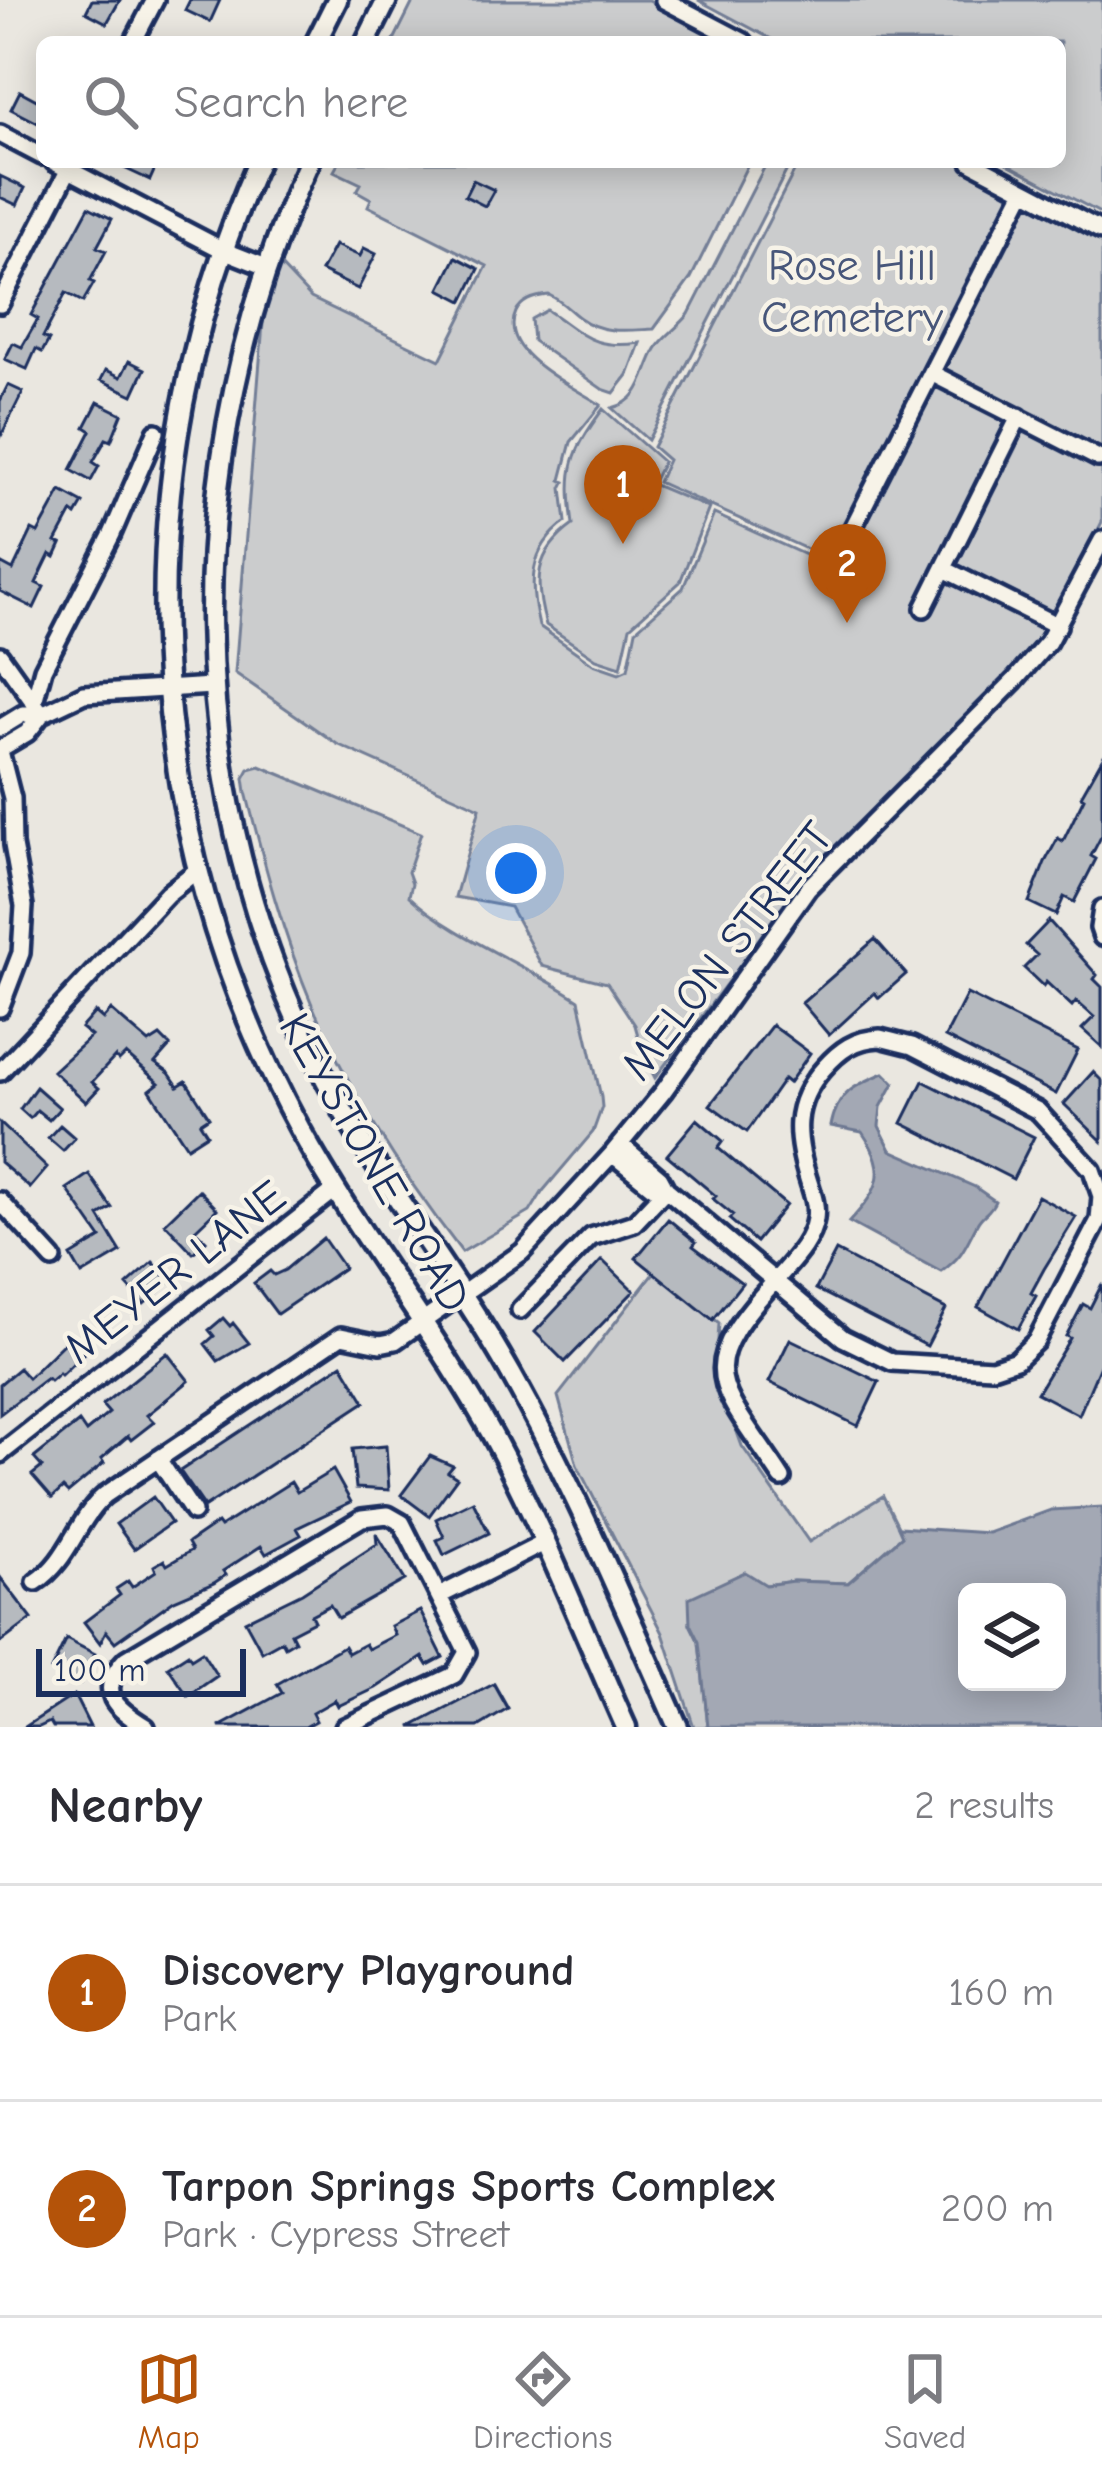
<!DOCTYPE html>
<html lang="en">
<head>
<meta charset="utf-8">
<style>
  :root { --surface:#fff; --page:#f2f2f3; --text:#2b2b33; --muted:#7c7c81; --line:#e1e1e2; --accent:#b45309 }
  body { margin:0; font-family:"Comic Neue",sans-serif; background:var(--page); color:var(--text) }
  .controls { position:absolute; right:36px; bottom:36px; display:grid; overflow:hidden; border-radius:18px; box-shadow:0 6px 30px #0003 }
  .controls button { width:108px; height:108px; display:grid; place-items:center; padding:0; border:0; border-bottom:3px solid var(--line); background:var(--surface); color:var(--text); font:60px sans-serif }
  .scale { position:absolute; left:36px; bottom:30px; width:210px; box-sizing:border-box; padding-left:12px; border:6px solid #1b2f5e; border-top:0; font-size:33px; line-height:42px; white-space:nowrap; color:#1b2f5e; -webkit-text-stroke:9px #f7f3e8; paint-order:stroke }
  .you { position:absolute; left:516px; top:873px; width:42px; height:42px; margin:-30px; border:9px solid #fff; border-radius:50%; background:#1a73e8; box-shadow:0 0 0 18px #1a73e833 }
  .badge { display:grid; place-items:center; width:78px; height:78px; border-radius:50%; background:var(--accent); color:#fff; font-size:39px; font-weight:700 }
  .pin { position:absolute; translate:-50% -99px; filter:drop-shadow(0 3px 6px #0008) }
  .pin::after { content:''; position:absolute; top:63px; width:42px; height:36px; background:inherit; clip-path:polygon(0 0,100% 0,50% 100%) }
  .list { margin:0; padding:0; list-style:none }
  h2 { display:flex; justify-content:space-between; align-items:center; height:156px; margin:0; padding:0 48px; font-size:51px }
  h2 small { font-size:39px; font-weight:400; color:var(--muted) }
  .list li { display:grid; grid-template-columns:78px 1fr auto; gap:36px; align-items:center; box-sizing:border-box; height:216px; padding:0 48px; border-top:3px solid var(--line) }
  .list b { display:block; font-size:45px; white-space:nowrap }
  .list p { margin:0; font-size:39px; white-space:nowrap; color:var(--muted) }
  .list em { font-size:39px; font-style:normal; color:var(--muted) }
  .icon { flex:none; width:66px; height:66px; fill:none; stroke:currentColor; stroke-width:2; stroke-linecap:round; stroke-linejoin:round }
  .map { position:relative; flex:none; width:1102px; height:1727px; overflow:hidden }
  .search { position:absolute; background:var(--surface); box-shadow:0 6px 30px #0003; left:36px; right:36px; top:36px; height:132px; display:flex; align-items:center; gap:30px; box-sizing:border-box; padding:0 42px; border-radius:18px; color:var(--muted); font-size:45px }
  .sheet { height:588px; background:var(--surface) }
  nav { display:flex; justify-content:space-around; align-items:center; box-sizing:border-box; height:168px; border-top:3px solid var(--line); background:var(--surface); font-size:33px; color:var(--muted) }
  nav a { display:grid; justify-items:center; gap:6px }
  nav .on { color:var(--accent) }
  .map>svg:first-child { display:block }
  .green { fill:#cbcccd; stroke:#737e96; stroke-width:3 }
  .water { fill:#a3a8b4; stroke:#6d7892; stroke-width:3; fill-rule:evenodd }
  .building { fill:#b6babf; stroke:#1b2f5e; stroke-width:3 }
  .lines { fill:none; stroke-linecap:round; stroke-linejoin:round }
  .minor-casing { stroke:#1b2f5e; stroke-width:24 }
  .major-casing { stroke:#1b2f5e; stroke-width:27 }
  .minor { stroke:#f7f3e8; stroke-width:15 }
  .major { stroke:#f7f3e8; stroke-width:18 }
  .labels { text-anchor:middle; stroke-width:9; stroke-linejoin:round; paint-order:stroke }
  .park-label { font-size:45px; fill:#47567a; stroke:#f7f3e8 }
  .street-label { font-size:45px; fill:#1b2f5e; stroke:#f7f3e8 }
</style>
</head>
<body>
<div class="map">
<svg width="1102" height="1727" viewBox="0 0 1102 1727">
  <rect width="100%" height="100%" fill="#eae7e0"/>
  <filter id="ink" filterUnits="userSpaceOnUse"><feTurbulence type="fractalNoise" baseFrequency=".00833" numOctaves="2"/><feDisplacementMap in="SourceGraphic" scale="24" xChannelSelector="R" yChannelSelector="G"/><feConvolveMatrix kernelMatrix="1 2 1 2 8 2 1 2 1" color-interpolation-filters="sRGB"/></filter>
  <g filter="url(#ink)">
    <path class="green" d="M 414,0 L 649,0 L 728,42 L 393,42 Z
      M 698,0 L 1102,0 L 1102,214 L 1004,162 L 1060,162 L 1060,42 L 777,42 Z
      M 339,162 L 749,162 L 691,278 L 654,329 C 630,330 603,335 580,318 C 569,310 562,301 549,295 C 537,296 522,299 516,312 C 497,353 574,387 601,405 L 571,442 L 561,480 L 565,482 L 562,488 L 566,522 C 528,549 529,585 539,626 L 593,664 L 619,673 L 628,669 L 636,630 L 683,588 L 714,514 L 825,564 L 823,570 L 837,577 L 1028,201 L 1102,240 L 1102,522 L 1053,619 L 1016,667 L 808,876 L 655,1078 L 644,1057 L 635,1025 L 607,983 L 542,966 L 510,907 L 455,897 L 480,808 L 337,744 L 235,673 L 265,298 L 276,261 L 311,298 L 440,360 L 487,266 L 368,206 L 371,199 L 357,191 L 361,184 L 334,171 Z
      M 767,162 L 791,162 L 648,440 L 612,408 C 643,401 643,372 656,349 C 662,338 680,326 689,314 Z
      M 799,162 L 958,162 L 1020,196 L 831,560 L 658,482 L 668,460 L 653,447 Z
      M 547,310 C 584,334 591,350 640,343 L 628,375 L 614,393 L 602,389 L 533,341 L 531,319 Z
      M 603,409 L 663,462 L 652,484 L 709,508 L 680,582 L 630,627 L 621,667 L 596,659 L 546,625 C 534,582 534,553 573,525 C 566,469 570,454 603,409 Z
      M 260,766 L 421,833 L 408,872 L 412,883 L 409,896 C 451,936 527,965 579,1000 L 601,1097 L 602,1107 L 593,1132 L 543,1191 L 530,1212 L 462,1252 C 404,1177 348,1091 311,1002 C 283,935 264,863 246,792 L 244,778 L 249,769 Z
      M 656,1270 L 719,1323 L 716,1374 L 742,1446 L 809,1542 L 883,1496 L 903,1536 L 848,1583 L 793,1581 L 766,1585 L 690,1623 L 699,1642 L 708,1727 L 694,1727 L 663,1633 L 577,1465 L 558,1396 Z"/>
    <path class="water" d="M 884,1073 L 894,1083 L 881,1107 L 879,1126 L 891,1150 L 975,1187 L 995,1201 C 990,1213 982,1214 977,1224 C 964,1248 964,1255 941,1272 L 849,1222 C 879,1189 890,1173 862,1132 L 831,1126 C 837,1093 855,1085 884,1073 Z
      M 1102,1507 L 1102,1727 L 708,1727 L 699,1642 L 690,1624 L 689,1598 L 745,1572 L 766,1585 L 793,1581 L 848,1583 L 902,1536 L 898,1527 L 988,1533 L 1051,1510 ZM 967,1592 L 1057,1592 L 1057,1682 L 967,1682 Z"/>
    <path class="building" d="M 92,0 L 120,0 L 107,23 L 86,12 Z
      M 190,0 L 220,0 L 210,22 L 185,10 Z
      M 20,91 L 42,103 L 42,125 L 11,109 Z
      M 111,162 L 158,162 L 150,180 Z
      M 0,176 L 25,188 L 17,205 L 0,197 Z
      M 473,180 L 494,190 L 485,206 L 465,196 Z
      M 89,207 L 112,219 L 97,247 L 106,251 L 90,281 L 94,283 L 83,302 L 66,293 L 43,337 L 49,340 L 42,352 L 36,349 L 27,369 L 5,359 L 13,343 L 22,347 L 38,319 L 31,315 Z
      M 335,245 L 360,256 L 364,248 L 376,254 L 358,289 L 321,271 Z
      M 456,257 L 479,269 L 463,301 L 440,289 Z
      M 129,361 L 145,369 L 133,395 L 101,380 L 106,370 L 121,377 Z
      M 8,385 L 23,392 L 0,438 L 0,401 Z
      M 98,402 L 122,414 L 111,441 L 106,439 L 93,462 L 99,466 L 91,481 L 71,470 L 91,431 L 85,427 Z
      M 61,491 L 83,503 L 76,515 L 72,512 L 56,542 L 61,544 L 55,557 L 50,554 L 36,583 L 44,587 L 34,608 L 0,591 L 0,563 L 13,570 L 32,530 L 38,533 Z
      M 1102,759 L 1102,835 L 1091,856 L 1096,859 L 1074,902 L 1064,897 L 1056,915 L 1029,902 L 1045,862 L 1058,838 L 1063,841 L 1084,798 L 1081,796 Z
      M 1049,921 L 1097,975 L 1094,979 L 1102,987 L 1102,1047 L 1082,1029 L 1094,1017 L 1076,1001 L 1072,1006 L 1046,982 L 1043,986 L 1024,968 L 1037,955 L 1026,945 Z
      M 875,939 L 906,974 L 879,998 L 875,993 L 829,1035 L 802,1003 Z
      M 967,994 L 1078,1050 L 1056,1094 L 945,1037 Z
      M 111,1010 L 149,1043 L 160,1036 L 170,1046 L 155,1063 L 169,1073 L 178,1086 L 186,1081 L 209,1117 L 200,1123 L 207,1134 L 187,1147 L 150,1090 L 159,1083 L 126,1054 L 119,1061 L 115,1057 L 92,1082 L 99,1088 L 86,1102 L 53,1071 L 91,1036 L 81,1028 L 95,1012 L 103,1019 Z
      M 772,1025 L 810,1053 L 789,1083 L 784,1079 L 747,1132 L 710,1105 Z
      M 1093,1072 L 1102,1081 L 1102,1141 L 1064,1104 Z
      M 923,1081 L 1034,1137 L 1013,1179 L 902,1123 Z
      M 36,1087 L 60,1108 L 49,1120 L 37,1110 L 30,1118 L 20,1109 Z
      M 697,1119 L 723,1141 L 718,1148 L 786,1205 L 756,1242 L 729,1219 L 733,1215 L 713,1199 L 716,1196 L 667,1155 Z
      M 0,1123 L 47,1168 L 30,1188 L 0,1162 Z
      M 60,1125 L 75,1138 L 63,1151 L 48,1138 Z
      M 89,1174 L 112,1208 L 99,1216 L 121,1252 L 82,1275 L 71,1256 L 101,1238 L 67,1189 Z
      M 199,1190 L 217,1209 L 195,1230 L 206,1241 L 193,1253 L 165,1223 Z
      M 1038,1196 L 1076,1217 L 1044,1269 L 1031,1293 L 1036,1296 L 1018,1329 L 978,1307 Z
      M 668,1219 L 696,1242 L 693,1246 L 742,1283 L 713,1320 L 636,1258 Z
      M 323,1238 L 344,1268 L 277,1314 L 254,1283 L 270,1271 L 274,1275 L 285,1270 Z
      M 836,1251 L 946,1309 L 927,1346 L 816,1289 Z
      M 602,1260 L 634,1291 L 565,1362 L 535,1332 Z
      M 153,1262 L 170,1281 L 144,1304 L 127,1285 Z
      M 1102,1284 L 1102,1361 L 1079,1415 L 1037,1393 L 1070,1338 L 1066,1336 L 1083,1304 L 1090,1308 Z
      M 223,1318 L 230,1326 L 233,1323 L 249,1343 L 218,1361 L 205,1344 L 214,1336 L 209,1330 Z
      M 68,1339 L 83,1354 L 61,1375 L 59,1373 L 50,1381 L 47,1378 L 0,1414 L 0,1384 L 19,1368 L 28,1378 Z
      M 790,1339 L 879,1382 L 858,1426 L 769,1382 Z
      M 167,1353 L 189,1381 L 147,1415 L 154,1422 L 131,1440 L 128,1436 L 101,1459 L 104,1463 L 68,1493 L 63,1488 L 52,1498 L 32,1475 L 42,1467 L 34,1458 L 79,1422 L 86,1432 L 109,1413 L 102,1405 Z
      M 342,1364 L 365,1402 L 205,1507 L 180,1471 Z
      M 386,1446 L 389,1490 L 356,1488 L 352,1449 Z
      M 430,1456 L 453,1466 L 448,1472 L 457,1478 L 429,1516 L 401,1495 Z
      M 333,1470 L 351,1502 L 297,1528 L 301,1535 L 266,1554 L 261,1546 L 223,1571 L 226,1575 L 214,1583 L 174,1600 L 115,1642 L 106,1631 L 100,1643 L 84,1622 L 120,1595 L 116,1589 L 128,1581 L 132,1587 L 156,1571 L 154,1566 L 164,1560 L 167,1565 L 192,1550 L 188,1543 L 217,1523 L 220,1527 L 291,1482 L 297,1492 Z
      M 153,1497 L 171,1523 L 134,1549 L 116,1524 Z
      M 473,1501 L 489,1533 L 444,1555 L 437,1540 L 444,1537 L 436,1519 Z
      M 376,1533 L 405,1580 L 338,1618 L 330,1605 L 311,1615 L 314,1621 L 291,1633 L 295,1641 L 285,1647 L 282,1641 L 262,1652 L 245,1621 L 302,1593 L 377,1544 Z
      M 0,1577 L 32,1619 L 0,1643 Z
      M 420,1611 L 443,1657 L 428,1665 L 423,1657 L 376,1688 L 338,1706 L 335,1700 L 312,1713 L 316,1721 L 305,1727 L 219,1727 L 282,1693 L 277,1684 L 344,1646 L 348,1653 L 365,1644 L 368,1649 L 395,1635 L 391,1626 Z
      M 66,1639 L 95,1654 L 80,1684 L 51,1670 Z
      M 202,1652 L 217,1676 L 188,1696 L 168,1667 L 188,1654 L 191,1659 Z
      M 494,1684 L 508,1709 L 478,1727 L 411,1727 Z
      M 74,1695 L 90,1727 L 53,1727 L 50,1722 L 39,1727 L 25,1727 Z"/>
    <g class="lines">
      <g class="minor-casing">
        <path id="minor" d="M 664,0 L 744,42
          M 133,42 L 155,0
          M 0,134 L 42,156
          M 54,162 L 223,250 L 266,267
          M 971,162 L 1102,231
          M 0,304 L 71,165
          M 939,377 L 1098,458
          M 833,567 L 1024,190
          M 944,569 L 1058,626
          M 924,608 L 1019,417
          M 0,655 L 42,714 L 84,694 L 212,686
          M 34,702 L 43,669 L 112,534 L 156,432
          M 0,728 L 23,714 L 42,714
          M 0,749 L 27,733 L 42,714
          M 0,751 L 12,798 L 13,845 L 24,906 L 21,953 L 0,1008
          M 1102,909 L 1099,928 L 1102,937
          M 880,1038 L 912,1046 L 1038,1111 L 1092,1170 L 1101,1196 L 1099,1220 L 1036,1341 L 1016,1360 L 992,1368 L 892,1362 L 843,1338 L 775,1281 C 791,1262 811,1244 815,1219 C 817,1205 813,1195 809,1182 C 795,1138 791,1104 824,1068 C 840,1050 855,1039 880,1038 Z
          M 0,1072 L 167,894 L 196,871
          M 620,1144 L 660,1178 L 666,1189 L 775,1281 C 689,1373 721,1385 782,1478
          M 612,1154 L 653,1187 L 666,1189
          M 0,1201 L 53,1259
          M 520,1310 L 591,1237 L 634,1223 L 666,1189
          M 0,1454 L 336,1189
          M 158,1459 L 193,1512
          M 36,1582 C 69,1561 76,1520 105,1495 L 341,1336 L 380,1344 L 395,1341 L 522,1252 L 612,1154 L 663,1092 L 808,888 L 1015,680 L 1048,642 L 1102,540
          M 441,1595 L 544,1543
          M 146,1727 C 115,1708 95,1692 126,1659 L 362,1518 L 388,1515 L 402,1523 L 467,1652 L 454,1675 L 344,1727"/>
      </g>
      <g class="major-casing">
        <path id="major" d="M 316,42 L 337,0
          M 366,42 L 387,0
          M 258,162 C 119,478 136,829 301,1131 C 359,1237 436,1332 494,1438 C 544,1531 583,1631 626,1727
          M 309,162 C 176,454 175,796 327,1082 C 381,1184 455,1274 511,1374 C 575,1488 625,1608 678,1727"/>
      </g>
      <use href="#minor" class="minor"/>
      <use href="#major" class="major"/>
    </g>
  </g>
  <g class="labels">
    <g class="park-label">
      <text x="852" y="280">Rose Hill<tspan x="852" dy="52">Cemetery</tspan></text>
    </g>
    <g class="street-label">
      <text transform="translate(726 950) rotate(-52)" y="16">MELON STREET</text>
      <text transform="translate(376 1162) rotate(60)" y="16">KEYSTONE ROAD</text>
      <text transform="translate(174 1271) rotate(-38)" y="16">MEYER LANE</text>
    </g>
  </g>
</svg>
<div class="controls">
<button><svg class="icon" aria-label="layers" viewBox="0 0 24 24"><path d="M12 4l9 5-9 5-9-5zM3 14l9 5 9-5"/></svg></button>
</div>
<div class="scale">100 m</div>
<div class="you"></div>
<div class="pin badge" style="left:623px;top:544px">1</div>
<div class="pin badge" style="left:847px;top:623px">2</div>
<div class="search"><svg class="icon" aria-label="search" viewBox="0 0 24 24"><circle cx="10" cy="10" r="6"/><path d="M15 15l6 6"/></svg>Search here</div>
</div>
<section class="sheet">
<h2>Nearby<small>2 results</small></h2>
<ul class="list">
<li><span class="badge">1</span><div><b>Discovery Playground</b><p>Park</p></div><em>160 m</em></li>
<li><span class="badge">2</span><div><b>Tarpon Springs Sports Complex</b><p>Park · Cypress Street</p></div><em>200 m</em></li>
</ul>
</section>
<nav>
<a class="on"><svg class="icon" aria-label="map" viewBox="0 0 24 24"><path d="M3 6l6-2 6 2 6-2v14l-6 2-6-2-6 2zM9 4v14M15 6v14"/></svg>Map</a>
<a><svg class="icon" aria-label="directions" viewBox="0 0 24 24"><path d="M12 3l9 9-9 9-9-9zM9 14v-3h6M13 9l2 2-2 2"/></svg>Directions</a>
<a><svg class="icon" aria-label="saved" viewBox="0 0 24 24"><path d="M7 4h10v16l-5-4-5 4z"/></svg>Saved</a>
</nav>
</body>
</html>
